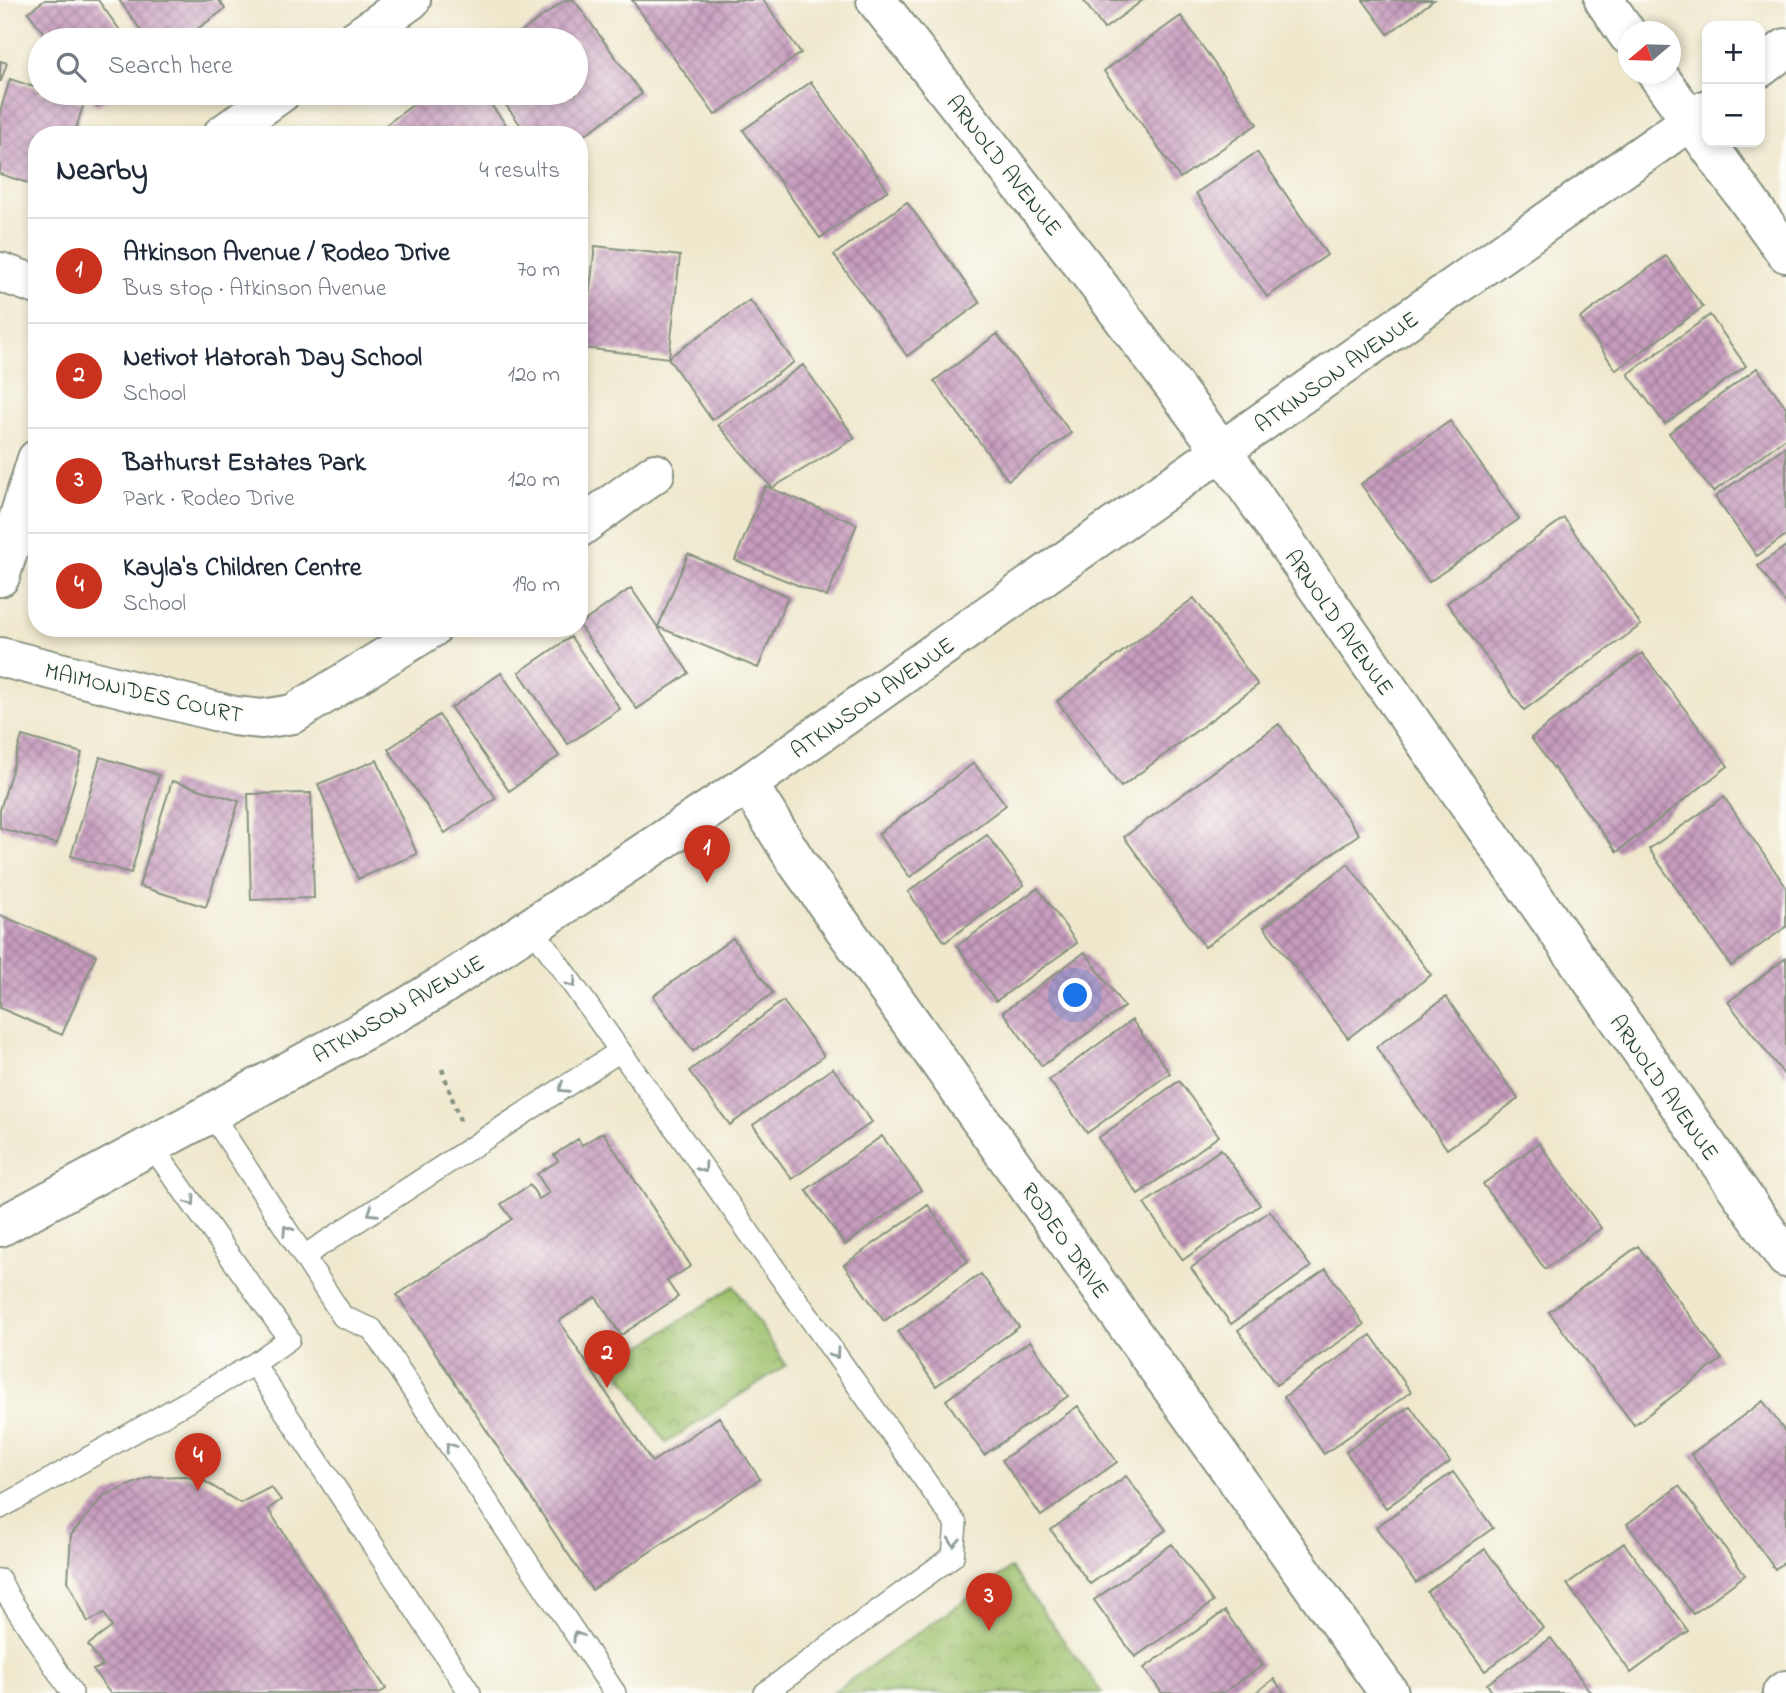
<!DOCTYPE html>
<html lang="en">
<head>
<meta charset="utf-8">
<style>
  :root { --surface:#fff; --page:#f6f6f7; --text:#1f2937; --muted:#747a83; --line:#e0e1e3; --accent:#c8321e }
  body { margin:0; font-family:"Indie Flower",sans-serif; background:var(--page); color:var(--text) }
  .controls { position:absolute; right:21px; top:21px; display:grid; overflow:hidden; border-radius:14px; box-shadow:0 4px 10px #0003 }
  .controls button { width:63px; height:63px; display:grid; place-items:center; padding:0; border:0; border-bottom:2px solid var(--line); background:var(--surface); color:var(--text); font:35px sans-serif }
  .compass { position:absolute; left:1618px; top:21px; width:63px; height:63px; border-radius:50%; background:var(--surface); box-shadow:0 4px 10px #0003; rotate:251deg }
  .you { position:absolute; left:1076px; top:996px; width:24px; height:24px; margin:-18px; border:5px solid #fff; border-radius:50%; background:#1a73e8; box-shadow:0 0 0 10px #1a73e833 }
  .badge { display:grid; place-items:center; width:46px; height:46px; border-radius:50%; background:var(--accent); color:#fff; font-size:23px; font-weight:700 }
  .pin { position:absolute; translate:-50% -58px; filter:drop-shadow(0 2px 4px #0008) }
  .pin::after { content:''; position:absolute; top:37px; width:24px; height:21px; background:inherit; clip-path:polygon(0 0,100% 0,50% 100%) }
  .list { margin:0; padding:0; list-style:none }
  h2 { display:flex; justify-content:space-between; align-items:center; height:91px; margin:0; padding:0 28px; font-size:30px }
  h2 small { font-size:23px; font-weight:400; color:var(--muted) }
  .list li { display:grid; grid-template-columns:46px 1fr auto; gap:21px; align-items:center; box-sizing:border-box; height:105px; padding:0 28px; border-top:2px solid var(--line) }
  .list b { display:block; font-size:26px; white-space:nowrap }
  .list p { margin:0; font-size:23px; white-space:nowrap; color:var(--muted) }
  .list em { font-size:23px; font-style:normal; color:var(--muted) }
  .icon { flex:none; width:38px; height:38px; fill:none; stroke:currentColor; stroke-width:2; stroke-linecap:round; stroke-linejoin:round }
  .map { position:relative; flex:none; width:1786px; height:1693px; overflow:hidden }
  .search { position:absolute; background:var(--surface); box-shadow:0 4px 10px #0003; left:28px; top:28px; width:560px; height:77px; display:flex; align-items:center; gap:18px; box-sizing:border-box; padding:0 24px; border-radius:38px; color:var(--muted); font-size:26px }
  .panel { position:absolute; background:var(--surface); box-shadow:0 4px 10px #0003; left:28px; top:126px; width:560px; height:511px; border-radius:28px }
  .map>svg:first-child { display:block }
  .park { fill:url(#park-crowns); stroke:#5e7e4e; stroke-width:2 }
  .building { fill:url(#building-cross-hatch) }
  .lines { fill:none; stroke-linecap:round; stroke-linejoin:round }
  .lane-casing { stroke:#879280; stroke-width:24 }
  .street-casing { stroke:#879280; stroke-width:42 }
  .secondary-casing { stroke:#879280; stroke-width:42 }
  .path { stroke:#879280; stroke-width:4.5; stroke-dasharray:5 5; stroke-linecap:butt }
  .lane { stroke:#fff; stroke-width:21 }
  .street { stroke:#fff; stroke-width:38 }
  .secondary { stroke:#fff; stroke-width:38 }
  .oneway { stroke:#8f9e9a }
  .labels { text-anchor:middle; stroke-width:5; stroke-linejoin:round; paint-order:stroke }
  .street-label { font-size:23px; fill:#1f3d34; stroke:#fdfcf7 }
</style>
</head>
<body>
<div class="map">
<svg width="1786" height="1693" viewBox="0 0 1786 1693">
  <defs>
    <pattern id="park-crowns" width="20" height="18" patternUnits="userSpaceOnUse" patternTransform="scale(1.75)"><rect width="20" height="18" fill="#9dc069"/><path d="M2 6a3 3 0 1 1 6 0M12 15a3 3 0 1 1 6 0" fill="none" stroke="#7f9d57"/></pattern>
    <pattern id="building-cross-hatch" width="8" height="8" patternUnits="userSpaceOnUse" patternTransform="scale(1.75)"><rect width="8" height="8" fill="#c79cbe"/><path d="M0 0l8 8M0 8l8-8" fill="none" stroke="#a1809b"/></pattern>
  </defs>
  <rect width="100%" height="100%" fill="#fdfcf7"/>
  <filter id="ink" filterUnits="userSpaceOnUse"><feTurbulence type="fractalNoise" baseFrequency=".0143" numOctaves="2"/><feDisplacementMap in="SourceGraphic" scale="14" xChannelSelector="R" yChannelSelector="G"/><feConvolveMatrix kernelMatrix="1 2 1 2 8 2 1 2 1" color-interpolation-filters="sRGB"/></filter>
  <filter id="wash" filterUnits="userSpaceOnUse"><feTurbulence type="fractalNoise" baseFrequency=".00686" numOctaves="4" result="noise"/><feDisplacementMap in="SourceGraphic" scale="28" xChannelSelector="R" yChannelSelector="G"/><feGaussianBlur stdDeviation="1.57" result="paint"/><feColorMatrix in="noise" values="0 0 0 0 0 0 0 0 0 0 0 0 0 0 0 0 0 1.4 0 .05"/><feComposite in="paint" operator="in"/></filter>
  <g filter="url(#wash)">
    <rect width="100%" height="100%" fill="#efe8cd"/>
    <path class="park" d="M 734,1286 L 786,1365 L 666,1443 L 614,1364 Z
      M 1011,1568 L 1102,1693 L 832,1693 Z"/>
    <g id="blocks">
      <path class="building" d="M 45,0 L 98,0 L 127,40 L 49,40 L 28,12 Z
        M 119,0 L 219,0 L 225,9 L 182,40 L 148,40 Z
        M 565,0 L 574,0 L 642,94 L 579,139 L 579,135 L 528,135 L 497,93 L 576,93 L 576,40 L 510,40 Z
        M 632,0 L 763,0 L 801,53 L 715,115 Z
        M 1083,0 L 1143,0 L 1104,29 Z
        M 1363,0 L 1434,0 L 1388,34 Z
        M 1181,16 L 1257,124 L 1180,178 L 1104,71 Z
        M 0,61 L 7,63 L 1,81 L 0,81 Z
        M 10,79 L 40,89 L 40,93 L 53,93 L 84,103 L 74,135 L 37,135 L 37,186 L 0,174 L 0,112 Z
        M 811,82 L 888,190 L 820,238 L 743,130 Z
        M 87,93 L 115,93 L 97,106 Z
        M 429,93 L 482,93 L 514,135 L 372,135 Z
        M 1257,152 L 1327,255 L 1267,297 L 1196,193 Z
        M 907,202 L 980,303 L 907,356 L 834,255 Z
        M 595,246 L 680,256 L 669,358 L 583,348 Z
        M 1666,256 L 1703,307 L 1616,370 L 1580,318 Z
        M 750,300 L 794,362 L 712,420 L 668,358 Z
        M 1710,315 L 1746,366 L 1665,424 L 1628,374 Z
        M 997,334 L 1071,433 L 1008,480 L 934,381 Z
        M 579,351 L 581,351 L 586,407 L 579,408 Z
        M 803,365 L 855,438 L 772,488 L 718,425 Z
        M 1757,368 L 1786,407 L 1786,438 L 1713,492 L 1669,433 Z
        M 1450,421 L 1519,519 L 1429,582 L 1361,484 Z
        M 1786,446 L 1786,535 L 1757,556 L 1715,497 Z
        M 765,486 L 857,524 L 827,597 L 735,560 Z
        M 1564,518 L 1641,625 L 1524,710 L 1447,603 Z
        M 1786,546 L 1786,604 L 1758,566 Z
        M 688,554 L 788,596 L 758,668 L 658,627 Z
        M 631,588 L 689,673 L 637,709 L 579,625 Z
        M 1194,598 L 1258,685 L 1121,787 L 1057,701 Z
        M 571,637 L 620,709 L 568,744 L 519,672 Z
        M 1642,653 L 1728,766 L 1617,852 L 1531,738 Z
        M 501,673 L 559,756 L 509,791 L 451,708 Z
        M 439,715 L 496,798 L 445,833 L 388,749 Z
        M 1279,724 L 1359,834 L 1205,947 L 1124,837 Z
        M 22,736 L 82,753 L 57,844 L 0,828 L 0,810 Z
        M 100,757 L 159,775 L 131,873 L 71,856 Z
        M 377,760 L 417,854 L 358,879 L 318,784 Z
        M 974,763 L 1006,805 L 910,877 L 878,834 Z
        M 172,781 L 239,801 L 206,907 L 139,886 Z
        M 311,793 L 314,898 L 251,900 L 248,794 Z
        M 1724,797 L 1786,887 L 1786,927 L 1731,966 L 1649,849 Z
        M 987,835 L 1024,885 L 945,942 L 908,892 Z
        M 1348,864 L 1431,975 L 1348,1038 L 1264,927 Z
        M 1038,888 L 1077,943 L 996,1001 L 957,946 Z
        M 0,915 L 96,955 L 62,1035 L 0,1008 Z
        M 733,938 L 773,993 L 693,1051 L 653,996 Z
        M 1085,952 L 1124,1007 L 1042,1066 L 1003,1012 Z
        M 1786,958 L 1786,1077 L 1728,1002 Z
        M 1446,997 L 1518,1099 L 1447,1149 L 1376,1047 Z
        M 783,1001 L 824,1056 L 730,1125 L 689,1071 Z
        M 1132,1020 L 1170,1073 L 1087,1133 L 1049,1080 Z
        M 833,1068 L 872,1122 L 792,1179 L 753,1125 Z
        M 1179,1081 L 1219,1136 L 1138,1194 L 1098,1138 Z
        M 603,1132 L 691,1266 L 667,1281 L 678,1297 L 621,1335 L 596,1297 L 559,1321 L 652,1462 L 719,1417 L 760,1479 L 592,1590 L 397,1295 L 512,1219 L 501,1204 L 530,1185 L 539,1199 L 549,1193 L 537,1174 L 558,1161 L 554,1155 L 578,1139 L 582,1145 Z
        M 882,1136 L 921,1190 L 845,1245 L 806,1190 Z
        M 1539,1143 L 1601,1228 L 1545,1269 L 1483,1184 Z
        M 1221,1149 L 1260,1205 L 1183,1260 L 1144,1204 Z
        M 928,1205 L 968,1261 L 884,1321 L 844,1265 Z
        M 1270,1211 L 1311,1267 L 1231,1324 L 1191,1268 Z
        M 1638,1246 L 1722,1359 L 1634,1425 L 1549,1312 Z
        M 1326,1269 L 1364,1325 L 1276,1385 L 1238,1330 Z
        M 981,1274 L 1019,1327 L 936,1386 L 898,1332 Z
        M 1371,1335 L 1411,1392 L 1324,1454 L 1284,1397 Z
        M 1030,1341 L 1068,1396 L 984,1455 L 946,1400 Z
        M 1763,1401 L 1786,1433 L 1786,1561 L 1775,1569 L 1691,1454 Z
        M 1078,1406 L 1117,1462 L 1041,1516 L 1002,1460 Z
        M 1410,1406 L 1450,1462 L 1386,1508 L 1346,1452 Z
        M 1453,1472 L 1493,1528 L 1416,1583 L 1376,1527 Z
        M 185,1476 L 204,1481 L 240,1503 L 271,1487 L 281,1500 L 268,1509 L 386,1689 L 379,1693 L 110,1693 L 93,1670 L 103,1666 L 88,1645 L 112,1627 L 104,1613 L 88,1622 L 68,1581 L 71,1535 L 105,1495 L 150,1477 Z
        M 1126,1476 L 1166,1530 L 1090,1584 L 1051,1530 Z
        M 1679,1486 L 1745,1575 L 1693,1614 L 1627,1524 Z
        M 1624,1543 L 1688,1631 L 1631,1673 L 1567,1584 Z
        M 1172,1544 L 1213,1602 L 1135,1657 L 1094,1600 Z
        M 1485,1549 L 1543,1628 L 1485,1671 L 1427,1592 Z
        M 1225,1611 L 1263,1665 L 1223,1693 L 1162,1693 L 1144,1668 Z
        M 1551,1638 L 1591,1693 L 1493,1693 L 1487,1684 Z
        M 1274,1679 L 1284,1693 L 1255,1693 Z"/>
    </g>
  </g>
  <g filter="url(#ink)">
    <use href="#blocks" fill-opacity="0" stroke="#879280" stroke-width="2"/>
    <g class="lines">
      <g class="lane-casing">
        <path id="lane" d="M 532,927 L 956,1524 L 953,1556 L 765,1693
          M 211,1113 L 343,1317 L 372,1329 L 615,1693
          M 304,1256 L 620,1051
          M 254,1364 L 470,1693
          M 0,1508 L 254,1364 L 289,1339 L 151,1145
          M 0,1580 L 8,1596 L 72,1693"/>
      </g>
      <g class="street-casing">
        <path id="street" d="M 876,0 L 1087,270 L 1222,451 L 1786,1258
          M 1604,0 L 1628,35
          M 355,40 L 411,0
          M 1657,74 L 1786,253
          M 222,135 L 281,93
          M 0,272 L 37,285
          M 579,528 L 655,473
          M 0,577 L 37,459
          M 0,657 L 234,716 L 262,719 L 293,714 L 432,628
          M 748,784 L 796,861 L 1389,1693
          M 1782,1693 L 1786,1690"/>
      </g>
      <g class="secondary-casing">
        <path id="secondary" d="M 1760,68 L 1786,48
          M 0,1227 L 407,1007 L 443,985 L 748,784 L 1707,109"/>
      </g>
      <path class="path" d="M 442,1069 L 460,1121"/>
      <use href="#lane" class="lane"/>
      <use href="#street" class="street"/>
      <use href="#secondary" class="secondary"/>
    </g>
    <defs><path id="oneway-chevron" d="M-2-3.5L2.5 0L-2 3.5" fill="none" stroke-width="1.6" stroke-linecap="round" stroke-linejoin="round" transform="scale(1.75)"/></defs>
    <g class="oneway">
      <use href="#oneway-chevron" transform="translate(572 983) rotate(55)"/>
      <use href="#oneway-chevron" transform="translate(563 1088) rotate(147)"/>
      <use href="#oneway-chevron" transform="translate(703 1168) rotate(55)"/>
      <use href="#oneway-chevron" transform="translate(191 1201) rotate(55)"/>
      <use href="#oneway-chevron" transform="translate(372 1212) rotate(147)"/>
      <use href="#oneway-chevron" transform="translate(287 1230) rotate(-123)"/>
      <use href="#oneway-chevron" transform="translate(835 1354) rotate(55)"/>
      <use href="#oneway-chevron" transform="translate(450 1447) rotate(-124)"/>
      <use href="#oneway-chevron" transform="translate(954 1542) rotate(95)"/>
      <use href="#oneway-chevron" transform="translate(577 1636) rotate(-124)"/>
    </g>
  </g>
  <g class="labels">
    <g class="street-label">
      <text transform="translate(1005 165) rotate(52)" y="8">ARNOLD AVENUE</text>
      <text transform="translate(1336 371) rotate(-35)" y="8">ATKINSON AVENUE</text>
      <text transform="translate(1340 622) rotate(55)" y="8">ARNOLD AVENUE</text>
      <text transform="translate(144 692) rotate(13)" y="8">MAIMONIDES COURT</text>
      <text transform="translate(872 697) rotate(-35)" y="8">ATKINSON AVENUE</text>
      <text transform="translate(398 1008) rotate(-30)" y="8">ATKINSON AVENUE</text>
      <text transform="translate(1665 1087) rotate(55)" y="8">ARNOLD AVENUE</text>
      <text transform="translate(1066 1240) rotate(55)" y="8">RODEO DRIVE</text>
    </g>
  </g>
</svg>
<div class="controls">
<button>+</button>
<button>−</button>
</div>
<svg class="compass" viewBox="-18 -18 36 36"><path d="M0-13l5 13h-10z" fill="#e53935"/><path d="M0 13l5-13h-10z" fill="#747a83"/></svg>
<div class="you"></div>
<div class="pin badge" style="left:707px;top:883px">1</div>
<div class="pin badge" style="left:607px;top:1388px">2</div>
<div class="pin badge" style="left:989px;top:1631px">3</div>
<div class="pin badge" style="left:198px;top:1491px">4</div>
<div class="search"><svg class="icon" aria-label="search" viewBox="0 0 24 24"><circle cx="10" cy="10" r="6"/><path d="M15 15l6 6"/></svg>Search here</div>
<section class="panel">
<h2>Nearby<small>4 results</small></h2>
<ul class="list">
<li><span class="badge">1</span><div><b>Atkinson Avenue / Rodeo Drive</b><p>Bus stop · Atkinson Avenue</p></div><em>70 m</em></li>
<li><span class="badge">2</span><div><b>Netivot Hatorah Day School</b><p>School</p></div><em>120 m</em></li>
<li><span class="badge">3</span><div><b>Bathurst Estates Park</b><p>Park · Rodeo Drive</p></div><em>120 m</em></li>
<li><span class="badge">4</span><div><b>Kayla's Children Centre</b><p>School</p></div><em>190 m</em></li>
</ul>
</section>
</div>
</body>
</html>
